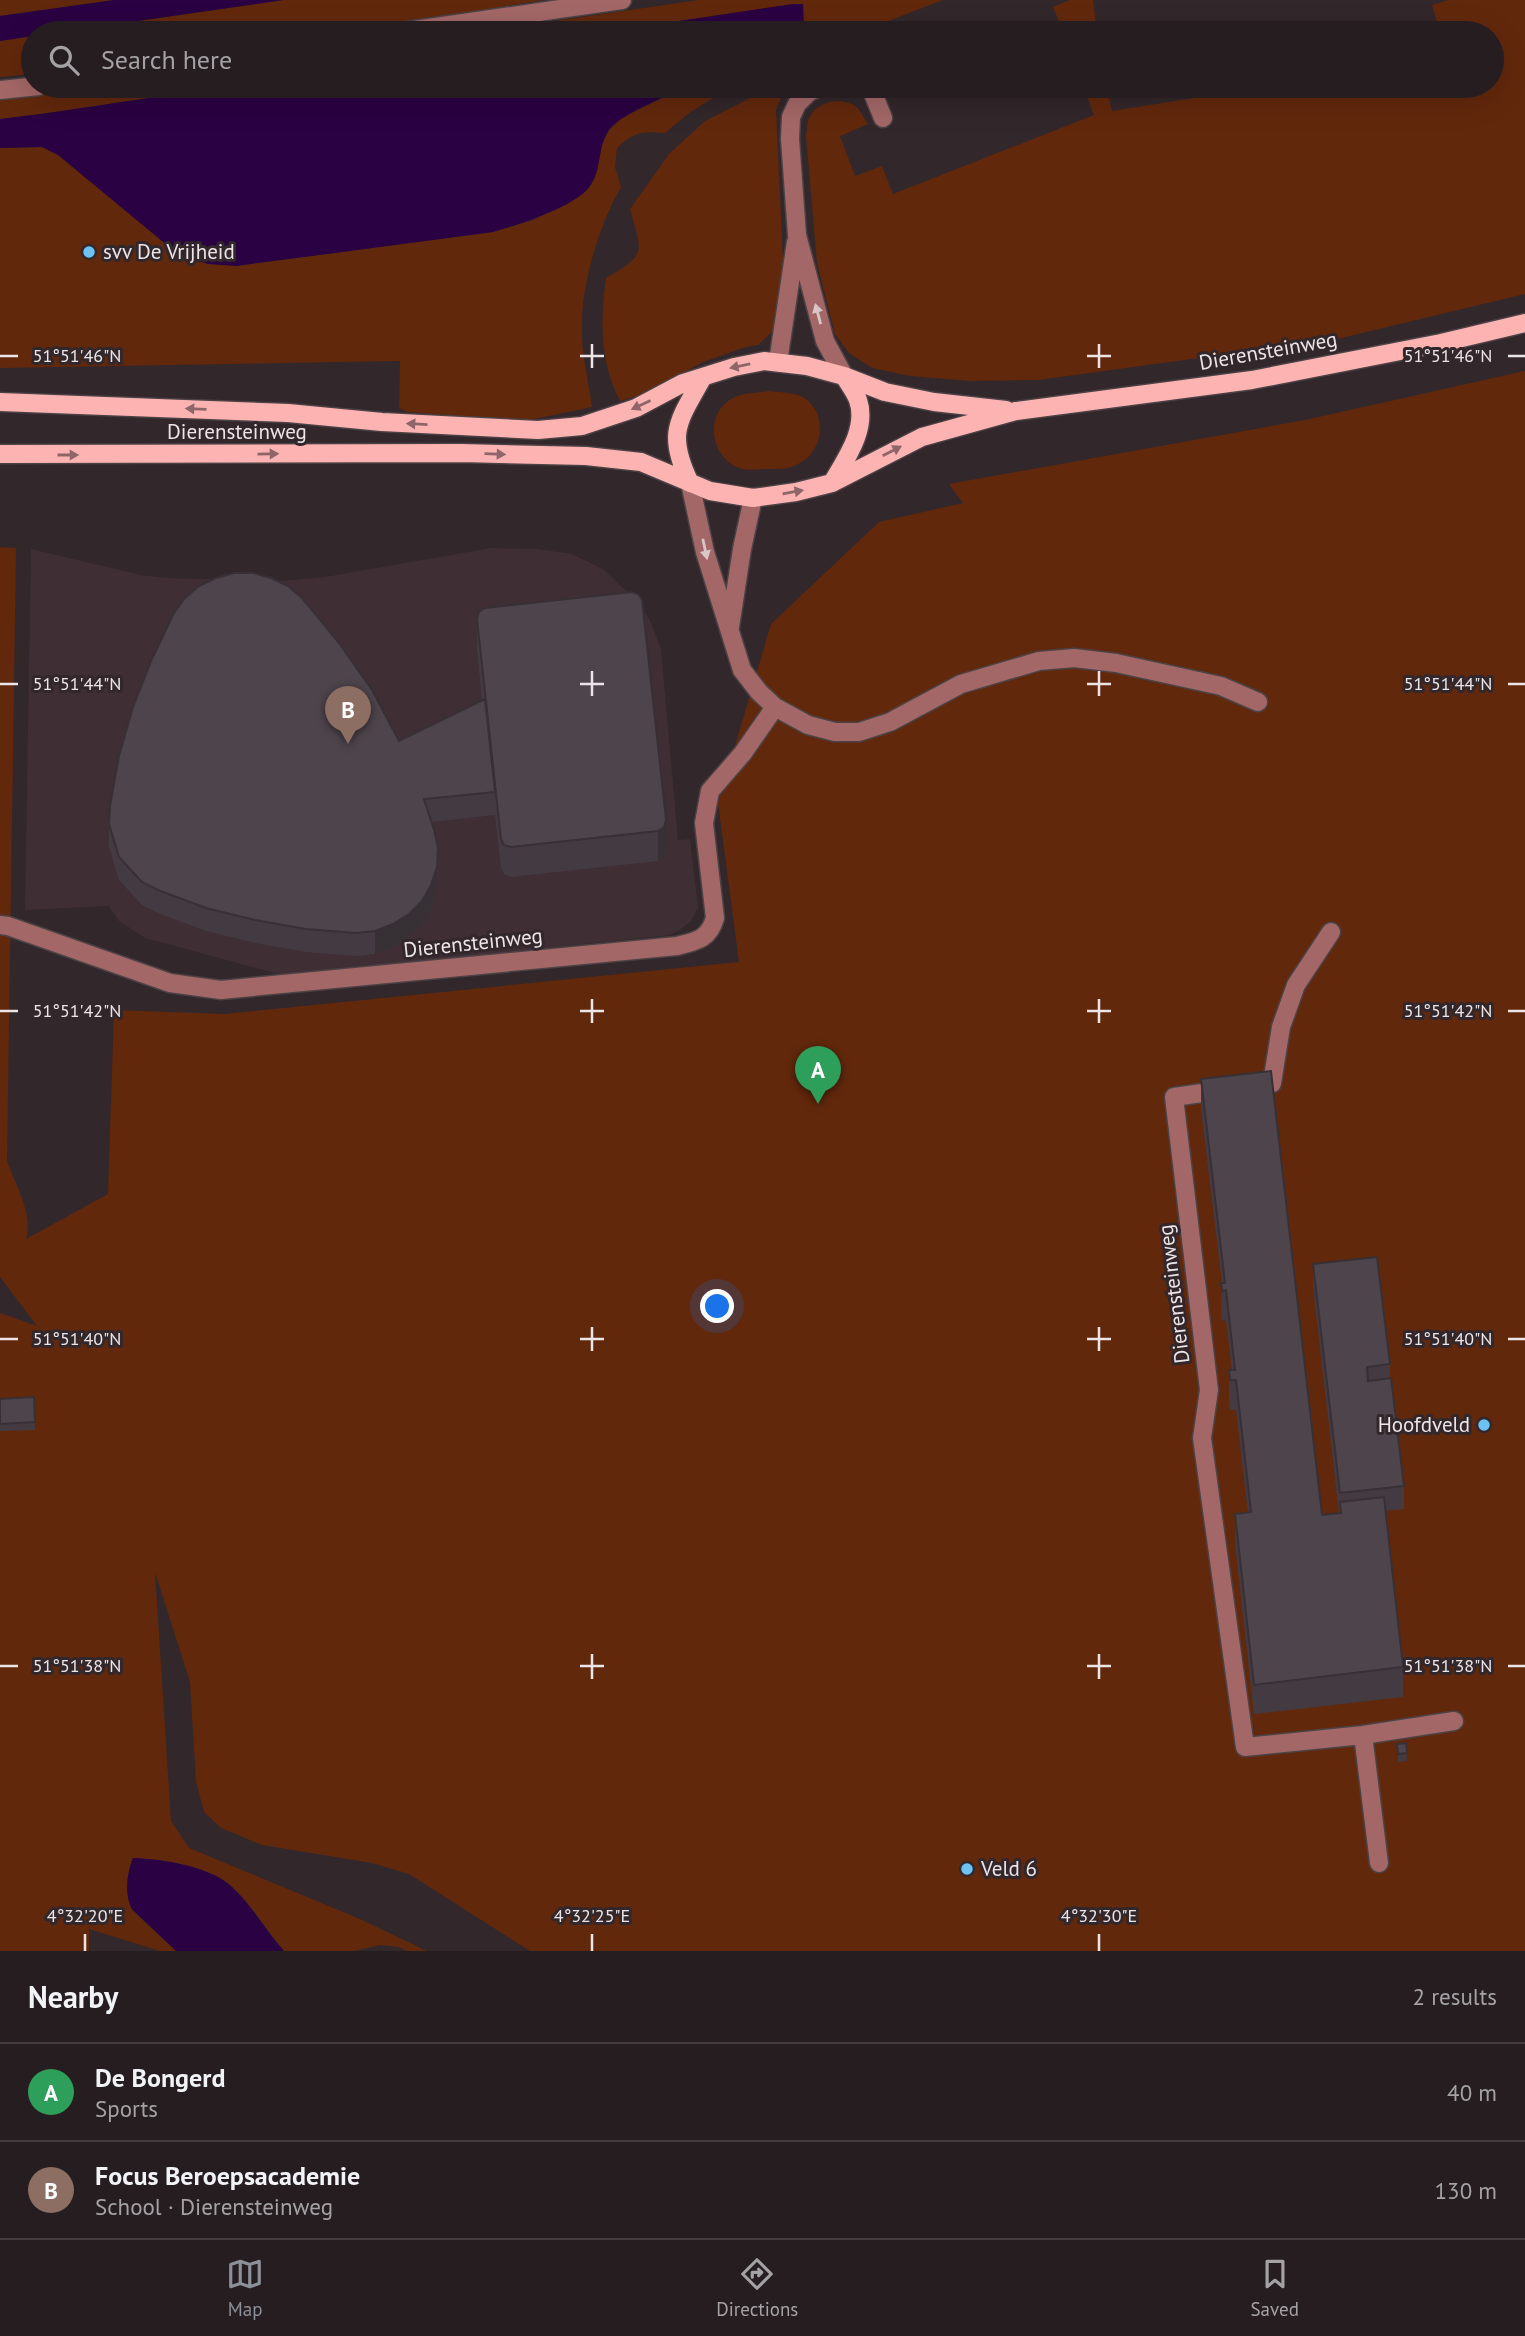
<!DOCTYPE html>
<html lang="en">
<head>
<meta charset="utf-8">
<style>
  :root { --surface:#261d20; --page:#322a2d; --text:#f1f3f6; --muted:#a4a2a5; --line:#423b3e; --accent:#8c9099 }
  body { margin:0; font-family:"PT Sans",sans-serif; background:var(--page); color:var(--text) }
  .you { position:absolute; left:718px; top:1307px; width:24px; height:24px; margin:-18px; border:5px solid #fff; border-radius:50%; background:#1a73e8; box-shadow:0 0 0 10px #1a73e833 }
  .badge { display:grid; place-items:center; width:46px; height:46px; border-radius:50%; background:var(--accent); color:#fff; font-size:23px; font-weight:700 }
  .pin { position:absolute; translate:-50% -58px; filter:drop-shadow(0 2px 4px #0008) }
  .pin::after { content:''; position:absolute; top:37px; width:24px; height:21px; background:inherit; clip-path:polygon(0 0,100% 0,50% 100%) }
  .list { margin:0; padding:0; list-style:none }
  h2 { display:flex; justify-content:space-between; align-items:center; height:91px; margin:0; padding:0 28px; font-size:30px }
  h2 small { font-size:23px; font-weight:400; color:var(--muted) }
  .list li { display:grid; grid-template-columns:46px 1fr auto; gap:21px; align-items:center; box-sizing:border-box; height:98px; padding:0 28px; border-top:2px solid var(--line) }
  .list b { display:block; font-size:26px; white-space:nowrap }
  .list p { margin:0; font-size:23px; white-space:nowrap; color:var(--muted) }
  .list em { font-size:23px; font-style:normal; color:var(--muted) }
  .icon { flex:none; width:38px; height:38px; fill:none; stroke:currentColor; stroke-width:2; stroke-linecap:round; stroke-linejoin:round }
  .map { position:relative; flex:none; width:1525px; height:1951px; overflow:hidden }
  .search { position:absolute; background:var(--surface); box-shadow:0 7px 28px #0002; left:21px; right:21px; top:21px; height:77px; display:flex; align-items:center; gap:18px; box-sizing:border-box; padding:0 24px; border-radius:38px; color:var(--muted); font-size:26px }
  .sheet { height:287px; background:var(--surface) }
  nav { display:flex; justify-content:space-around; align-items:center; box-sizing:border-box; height:98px; border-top:2px solid var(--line); background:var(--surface); font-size:19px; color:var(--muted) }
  nav a { display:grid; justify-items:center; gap:4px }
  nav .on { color:var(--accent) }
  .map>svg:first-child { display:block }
  .built { fill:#3f2e34 }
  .green { fill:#62280c }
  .water { fill:#2a0142 }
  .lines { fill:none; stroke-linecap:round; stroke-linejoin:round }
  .minor-casing { stroke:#4c4245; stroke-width:21 }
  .major-casing { stroke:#4c4245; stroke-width:21 }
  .minor { stroke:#a36767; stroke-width:18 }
  .major { stroke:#feb3b3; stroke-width:18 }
  .wall { fill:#433b41 }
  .shaded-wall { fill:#373035 }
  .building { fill:#4e454c; stroke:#373035; stroke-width:2 }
  .oneway { fill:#dac6c7 }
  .oneway2 { fill:#8e6668 }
  .ticks { fill:none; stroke:#ece5e7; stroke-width:2.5 }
  .poi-dot { fill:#6ec2f3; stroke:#32272b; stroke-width:2.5 }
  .labels { text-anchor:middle; stroke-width:6; stroke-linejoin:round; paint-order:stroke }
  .poi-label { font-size:21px; fill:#ece5e7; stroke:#32272b; text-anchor:start }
  .street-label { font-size:21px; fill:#ece5e7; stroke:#32272b }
  .ticks-label { font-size:18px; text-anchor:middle; fill:#ece5e7; stroke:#32272b; stroke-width:6; stroke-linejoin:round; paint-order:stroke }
</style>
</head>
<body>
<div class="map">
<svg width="1525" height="1951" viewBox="0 0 1525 1951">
  <rect width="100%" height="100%" fill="#32272b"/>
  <path class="built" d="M 491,548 L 537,549 L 572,554 L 603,569 L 625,590 L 649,618 L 661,649 L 678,840 L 690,839 L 698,907 L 692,920 L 681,929 L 669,935 L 286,976 L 145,938 L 119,921 L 109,906 L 25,910 L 31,549 L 141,575 L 165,578 L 283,581 L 325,577 Z"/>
  <path class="green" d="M 0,0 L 114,0 L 0,16 Z
    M 284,0 L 544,0 L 354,31 L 298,33 L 54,33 Z
    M 699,0 L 943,0 L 857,33 L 801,33 L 804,32 L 803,4 L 598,33 L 472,33 Z
    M 1070,0 L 1093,0 L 1097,33 L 1064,33 L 1053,7 Z
    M 1449,0 L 1525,0 L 1525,294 L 1337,339 L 1038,380 L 971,381 L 910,376 L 872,368 L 849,353 L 835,334 L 817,263 L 806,136 C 807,131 807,123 809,118 C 816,102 839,97 854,105 C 861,110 864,118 868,124 L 840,136 L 855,176 L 882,166 L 893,194 L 1094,115 L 1083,86 L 1106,86 L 1112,111 L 1232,92 L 1232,86 L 1492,86 L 1492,33 L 1440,33 L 1432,5 Z
    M 33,36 L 33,74 L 0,77 L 0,41 Z
    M 114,86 L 230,86 L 41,114 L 0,119 L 0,100 Z
    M 688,86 L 732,86 L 689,113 L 665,133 C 641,131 634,132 617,148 L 615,167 L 621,187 C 598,227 579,291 582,337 C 583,360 589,384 592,407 L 525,421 L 407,412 L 399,408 L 400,361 L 0,368 L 0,148 L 42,147 L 58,155 L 236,266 L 493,232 L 533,220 L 572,200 L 597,171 L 602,144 L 609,130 L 621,118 Z
    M 774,86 L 792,86 L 782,95 L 776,110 L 783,261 L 780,320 L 770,334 L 758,345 L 746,347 L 703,362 L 646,393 L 620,401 C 600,362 600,321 606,278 C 648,254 642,252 630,209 L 669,154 L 705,121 Z
    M 1525,371 L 1525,1951 L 530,1951 L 409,1874 L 372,1863 L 262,1845 L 221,1828 L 204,1812 L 196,1782 L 190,1682 L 155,1572 L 171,1821 L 189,1848 L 360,1919 L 427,1951 L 407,1951 L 399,1947 L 380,1945 L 354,1951 L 284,1951 C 266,1931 252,1905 232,1887 C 211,1866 161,1859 133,1858 C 127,1873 124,1894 132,1910 L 176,1951 L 160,1951 L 89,1929 L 89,1951 L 0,1951 L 0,1313 L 37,1326 L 0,1277 L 0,547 L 16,548 L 7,1161 C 15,1183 34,1216 26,1239 L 108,1194 L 114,1010 L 225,1014 L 739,962 L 718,803 L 771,624 L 879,522 L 963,503 L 949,484 L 1305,420 Z
    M 769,391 C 781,393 797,392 806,399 C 829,417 822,455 796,465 C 786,470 775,469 764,469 C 754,470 742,471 733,465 C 710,451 707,417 728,401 C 739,392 756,393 769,391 Z"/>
  <path class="water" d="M 114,0 L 283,0 L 54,33 L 33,33 L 33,36 L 0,41 L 0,16 Z
    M 793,4 L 803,4 L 804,32 L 801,33 L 598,33 Z
    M 230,86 L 688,86 C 669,95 620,114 609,130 C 597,147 602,170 590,186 C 576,207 517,225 493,232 L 236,266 L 208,264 L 189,258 L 168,246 L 58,155 L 42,147 L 0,148 L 0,119 L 41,114 Z
    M 133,1858 C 161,1859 210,1866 232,1887 C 251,1904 266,1931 284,1951 L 176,1951 L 132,1909 C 124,1894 127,1873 133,1858 Z"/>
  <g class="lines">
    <g class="minor-casing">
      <path id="minor" d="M 394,33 L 622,0
        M 821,86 L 809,92 L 797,104 L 791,117 L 790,139 L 797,235 L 825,341 L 844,376
        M 870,86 L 883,118
        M 0,90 L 39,86
        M 778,362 L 796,242
        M 690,483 L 705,552 L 742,670 L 759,692 L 775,707 L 808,725 L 835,732 L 859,732 L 890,722 L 961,684 L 1039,661 L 1074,658 L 1116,663 L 1221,686 L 1258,702
        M 730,627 L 742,549 L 753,498
        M 0,925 L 8,926 L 170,983 L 221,990 L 677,946 C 697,941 709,939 715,918 L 704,823 L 710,791 L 743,753 L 775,707
        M 1331,932 L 1296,985 L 1281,1027 L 1272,1083 L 1174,1097 L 1209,1390 L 1202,1438 L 1245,1747 L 1363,1735 L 1454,1721
        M 1363,1735 L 1379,1863"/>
    </g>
    <g class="major-casing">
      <path id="major" d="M 0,402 L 288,413 L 382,422 L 538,430 L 582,426 L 636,408 L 683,383 L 734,367 L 764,361 L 807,366 L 844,376 L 885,392 L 934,402 L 1006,410
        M 0,454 L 461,453 L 586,456 L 641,462 L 710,491 L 753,498 L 796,492 L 832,483 L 922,437 L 1016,411 L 1252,380 L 1441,343 L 1525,323
        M 690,483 C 666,433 678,422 703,377
        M 832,483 C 845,460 868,429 858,400 C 855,392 849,384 844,376"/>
    </g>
    <use href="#minor" class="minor"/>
    <use href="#major" class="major"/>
  </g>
  <path class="wall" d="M 632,592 L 666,850 L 664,857 L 658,861 L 511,877 L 504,874 L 501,868 L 495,815 L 432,822 L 438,871 L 437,890 L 431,908 L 422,924 L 409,937 L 393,947 L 375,954 L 356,956 L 306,952 L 255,943 L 206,931 L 158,913 L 142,905 L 119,880 L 109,847 L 109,824 L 399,741 L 482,700 L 477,648 L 477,619 Z
    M 1201,1079 L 1322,1515 L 1339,1513 L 1313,1287 L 1313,1264 L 1390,1364 L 1390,1378 L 1404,1486 L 1404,1509 L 1385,1511 L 1403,1667 L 1403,1697 L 1254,1714 L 1235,1544 L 1235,1514 L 1248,1513 L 1236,1410 L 1230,1410 L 1229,1400 L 1229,1370 L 1232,1370 L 1226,1320 L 1222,1321 L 1221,1313 L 1222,1283 L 1201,1109 Z
    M 34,1397 L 35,1430 L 0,1431 L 0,1399 Z
    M 1406,1743 L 1407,1761 L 1398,1762 L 1397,1744 Z"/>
  <path class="shaded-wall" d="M 666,820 L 666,850 L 664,857 L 658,861 L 658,831 Z
    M 438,848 L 437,890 L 431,908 L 422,924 L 409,937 L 393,947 L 375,954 L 375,931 Z"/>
  <path class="building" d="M 234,573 L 253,573 L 271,578 L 288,586 L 302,598 L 339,643 L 372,690 L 399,741 L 485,699 L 495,792 L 424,799 L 434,830 L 438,848 L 437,867 L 431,885 L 422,901 L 409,914 L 393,924 L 375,931 L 356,933 L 306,929 L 255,920 L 206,908 L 158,890 L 142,882 L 119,857 L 109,824 L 110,806 L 119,756 L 133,707 L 152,659 L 174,613 L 185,598 L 199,586 L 216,578 Z
    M 632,592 L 638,594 L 642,600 L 666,820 L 664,827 L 658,831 L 511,847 L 504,845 L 501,839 L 477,619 L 479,612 L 485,608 Z
    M 1271,1071 L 1322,1515 L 1341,1513 L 1340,1502 L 1384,1497 L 1403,1667 L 1254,1685 L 1235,1514 L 1251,1512 L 1236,1380 L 1230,1380 L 1229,1370 L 1235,1370 L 1226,1290 L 1222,1291 L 1221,1283 L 1225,1283 L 1201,1079 Z
    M 1377,1257 L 1390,1364 L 1367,1367 L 1368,1381 L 1391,1378 L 1404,1486 L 1340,1493 L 1313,1264 Z
    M 34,1397 L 35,1422 L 0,1424 L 0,1399 Z
    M 1406,1743 L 1407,1753 L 1398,1754 L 1397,1744 Z"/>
  <defs><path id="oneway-solid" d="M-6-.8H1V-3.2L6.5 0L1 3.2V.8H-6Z" transform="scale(1.75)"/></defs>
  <g class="oneway">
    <use href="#oneway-solid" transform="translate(818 314) rotate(-105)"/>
    <use href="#oneway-solid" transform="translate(705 549) rotate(78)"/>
  </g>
  <g class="oneway2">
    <use href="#oneway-solid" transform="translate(740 366) rotate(168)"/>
    <use href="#oneway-solid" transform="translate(641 405) rotate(155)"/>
    <use href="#oneway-solid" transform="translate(196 409) rotate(-178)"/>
    <use href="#oneway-solid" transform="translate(417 424) rotate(-177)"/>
    <use href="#oneway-solid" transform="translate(892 451) rotate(-27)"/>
    <use href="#oneway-solid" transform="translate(268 454) rotate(-1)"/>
    <use href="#oneway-solid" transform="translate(495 454) rotate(2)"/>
    <use href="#oneway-solid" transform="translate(68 455)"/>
    <use href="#oneway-solid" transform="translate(793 492) rotate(-10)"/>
  </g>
  <path class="ticks" d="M 592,344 L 592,368M 1099,344 L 1099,368M 0,356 L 18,356M 580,356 L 604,356M 1087,356 L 1111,356M 1508,356 L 1525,356M 592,671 L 592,696M 1099,671 L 1099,696M 0,684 L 18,684M 580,684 L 604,684M 1087,684 L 1111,684M 1508,684 L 1525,684M 592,999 L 592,1023M 1099,999 L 1099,1023M 0,1011 L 18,1011M 580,1011 L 604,1011M 1087,1011 L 1111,1011M 1508,1011 L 1525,1011M 592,1327 L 592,1351M 1099,1327 L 1099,1351M 0,1339 L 18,1339M 580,1339 L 604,1339M 1087,1339 L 1111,1339M 1508,1339 L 1525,1339M 592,1654 L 592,1679M 1099,1654 L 1099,1679M 0,1666 L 18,1666M 580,1666 L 604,1666M 1087,1666 L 1111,1666M 1508,1666 L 1525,1666M 85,1934 L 85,1951M 592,1934 L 592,1951M 1099,1934 L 1099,1951"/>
  <g class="poi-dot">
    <circle cx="89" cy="252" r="7"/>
    <circle cx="1484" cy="1425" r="7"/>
    <circle cx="967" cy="1869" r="7"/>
  </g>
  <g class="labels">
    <g class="poi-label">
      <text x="103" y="259">svv De Vrijheid</text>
      <text x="1470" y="1432" text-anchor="end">Hoofdveld</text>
      <text x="981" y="1876">Veld 6</text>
    </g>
    <g class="street-label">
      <text transform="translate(1268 351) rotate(-10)" y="7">Dierensteinweg</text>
      <text x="237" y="439">Dierensteinweg</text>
      <text transform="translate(473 943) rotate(-6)" y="7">Dierensteinweg</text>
      <text transform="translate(1174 1294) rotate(-97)" y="7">Dierensteinweg</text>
    </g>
  </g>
  <g class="ticks-label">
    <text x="77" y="362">51°51'46"N</text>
    <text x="1448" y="362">51°51'46"N</text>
    <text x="77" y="690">51°51'44"N</text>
    <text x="1448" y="690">51°51'44"N</text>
    <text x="77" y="1017">51°51'42"N</text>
    <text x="1448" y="1017">51°51'42"N</text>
    <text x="77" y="1345">51°51'40"N</text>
    <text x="1448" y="1345">51°51'40"N</text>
    <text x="77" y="1672">51°51'38"N</text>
    <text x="1448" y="1672">51°51'38"N</text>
    <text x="85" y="1922">4°32'20"E</text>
    <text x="592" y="1922">4°32'25"E</text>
    <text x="1099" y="1922">4°32'30"E</text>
  </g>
</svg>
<div class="you"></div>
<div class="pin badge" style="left:818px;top:1104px;background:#2e9e5b">A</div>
<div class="pin badge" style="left:348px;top:744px;background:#8d6e63">B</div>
<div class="search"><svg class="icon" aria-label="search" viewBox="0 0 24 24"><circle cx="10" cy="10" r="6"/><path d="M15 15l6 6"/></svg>Search here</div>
</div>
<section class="sheet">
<h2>Nearby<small>2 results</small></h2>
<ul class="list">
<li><span class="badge" style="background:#2e9e5b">A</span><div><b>De Bongerd</b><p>Sports</p></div><em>40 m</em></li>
<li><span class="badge" style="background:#8d6e63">B</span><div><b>Focus Beroepsacademie</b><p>School · Dierensteinweg</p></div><em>130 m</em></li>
</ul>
</section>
<nav>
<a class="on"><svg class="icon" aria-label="map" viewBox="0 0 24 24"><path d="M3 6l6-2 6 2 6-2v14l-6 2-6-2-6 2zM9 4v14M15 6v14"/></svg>Map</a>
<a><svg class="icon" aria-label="directions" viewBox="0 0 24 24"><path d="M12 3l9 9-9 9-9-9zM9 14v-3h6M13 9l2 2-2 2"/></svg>Directions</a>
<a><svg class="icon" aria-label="saved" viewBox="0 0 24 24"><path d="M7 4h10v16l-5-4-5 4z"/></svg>Saved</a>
</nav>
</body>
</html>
